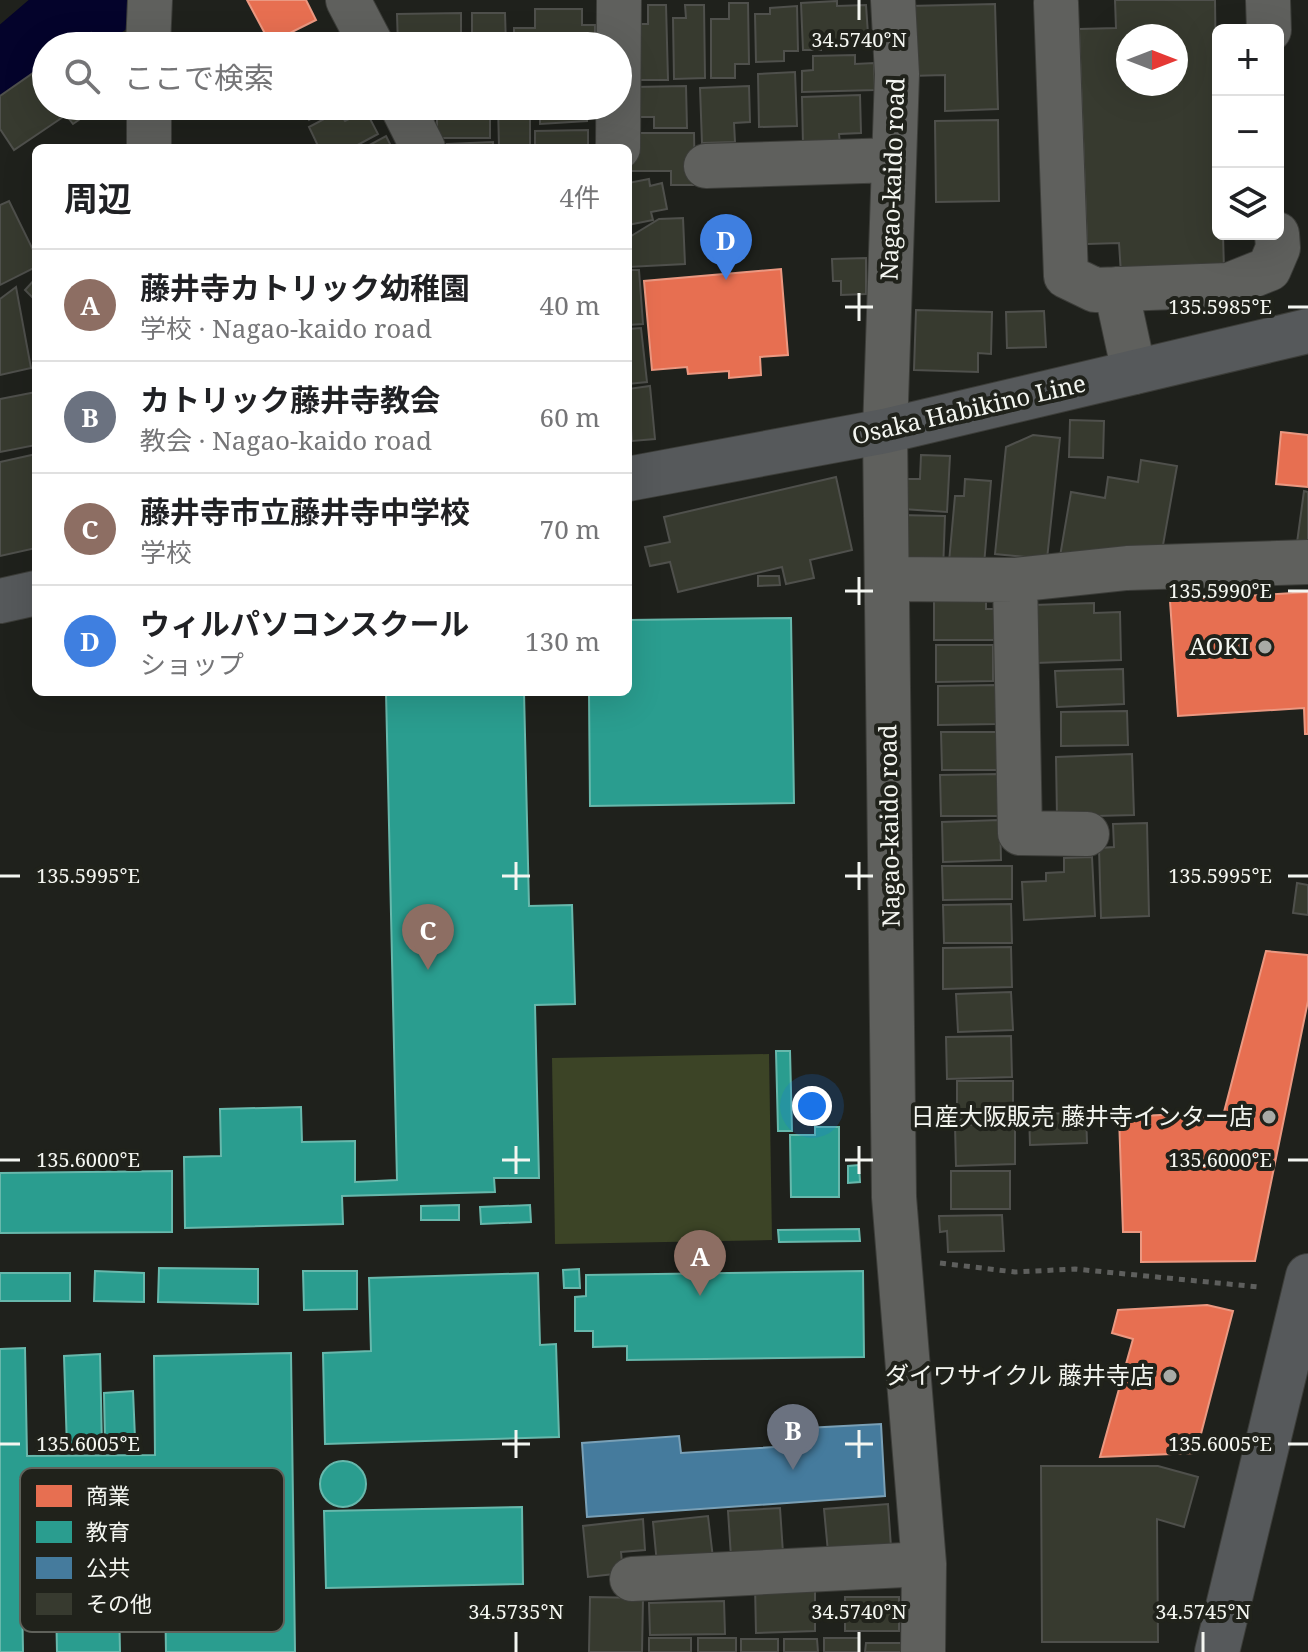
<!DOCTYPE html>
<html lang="ja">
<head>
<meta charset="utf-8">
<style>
  :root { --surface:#fff; --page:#f6f6f6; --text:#202124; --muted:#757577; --line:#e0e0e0; --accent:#5e5f5e }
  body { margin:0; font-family:"Noto Serif","Noto Sans JP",serif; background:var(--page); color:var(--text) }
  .controls { position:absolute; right:24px; top:24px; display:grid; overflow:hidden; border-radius:12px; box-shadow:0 8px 32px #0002 }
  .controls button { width:72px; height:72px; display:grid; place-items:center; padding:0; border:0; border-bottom:2px solid var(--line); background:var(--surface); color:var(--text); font:40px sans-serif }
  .compass { position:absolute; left:1116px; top:24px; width:72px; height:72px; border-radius:50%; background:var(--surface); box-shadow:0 8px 32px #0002; rotate:90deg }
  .you { position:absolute; left:812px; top:1106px; width:28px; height:28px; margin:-20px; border:6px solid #fff; border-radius:50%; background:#1a73e8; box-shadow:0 0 0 12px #1a73e833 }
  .badge { display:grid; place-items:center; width:52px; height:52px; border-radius:50%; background:var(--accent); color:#fff; font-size:26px; font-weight:700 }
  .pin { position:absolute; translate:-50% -66px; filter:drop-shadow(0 2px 4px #0008) }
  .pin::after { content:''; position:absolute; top:42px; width:28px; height:24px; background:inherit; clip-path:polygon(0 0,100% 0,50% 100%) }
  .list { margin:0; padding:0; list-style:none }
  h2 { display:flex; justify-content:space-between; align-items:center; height:104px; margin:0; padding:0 32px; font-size:34px }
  h2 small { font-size:26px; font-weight:400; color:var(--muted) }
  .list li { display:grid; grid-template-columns:52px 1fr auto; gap:24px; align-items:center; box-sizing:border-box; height:112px; padding:0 32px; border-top:2px solid var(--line) }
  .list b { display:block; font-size:30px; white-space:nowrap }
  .list p { margin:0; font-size:26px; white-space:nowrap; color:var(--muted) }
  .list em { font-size:26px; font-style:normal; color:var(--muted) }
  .icon { flex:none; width:44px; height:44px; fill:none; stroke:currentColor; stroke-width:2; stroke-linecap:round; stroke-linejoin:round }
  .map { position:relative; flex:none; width:1308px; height:1652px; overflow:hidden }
  .search { position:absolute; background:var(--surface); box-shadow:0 8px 32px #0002; left:32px; top:32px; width:600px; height:88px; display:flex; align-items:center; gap:20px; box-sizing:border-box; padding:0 28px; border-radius:44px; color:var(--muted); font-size:30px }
  .panel { position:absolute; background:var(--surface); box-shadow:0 8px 32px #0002; left:32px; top:144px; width:600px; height:552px; border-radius:12px }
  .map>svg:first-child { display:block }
  .green { fill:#3c4426 }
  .shops { fill:#e76f51; stroke:#eb9881; stroke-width:2 }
  .schools { fill:#2a9d8f; stroke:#67b8ac; stroke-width:2 }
  .public { fill:#457b9d; stroke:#7aa0b6; stroke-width:2 }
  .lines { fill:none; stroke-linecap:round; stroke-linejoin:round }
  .river { stroke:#04032b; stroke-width:74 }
  .building { fill:#373a2f; stroke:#4f504c; stroke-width:2; fill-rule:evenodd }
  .minor-casing { stroke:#3c3d39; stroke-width:46 }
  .major-casing { stroke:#3c3d39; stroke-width:46 }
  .path { stroke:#5e5f5d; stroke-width:5; stroke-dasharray:6 6; stroke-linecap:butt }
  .minor { stroke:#5f605d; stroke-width:44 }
  .major { stroke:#56595b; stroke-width:44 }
  .ticks { fill:none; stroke:#f4f6f1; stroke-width:3 }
  .poi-dot { fill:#a9aba6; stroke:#20221b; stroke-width:3 }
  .labels { text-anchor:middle; stroke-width:8; stroke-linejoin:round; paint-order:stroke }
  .street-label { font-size:24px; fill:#f4f6f1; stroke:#20221b }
  .poi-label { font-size:24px; fill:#f4f6f1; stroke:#20221b; text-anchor:end }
  .key { fill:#20221b; stroke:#60625b; stroke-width:2 }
  .key-label { font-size:22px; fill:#f4f6f1 }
  .ticks-label { font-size:20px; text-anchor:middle; fill:#f4f6f1; stroke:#20221b; stroke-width:8; stroke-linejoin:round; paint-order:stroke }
</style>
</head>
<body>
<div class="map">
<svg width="1308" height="1652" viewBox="0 0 1308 1652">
  <rect width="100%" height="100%" fill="#1f211c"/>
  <path class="green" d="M 769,1054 L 772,1240 L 555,1244 L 552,1058 Z"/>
  <path class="shops" d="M 247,0 L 306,0 L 316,20 L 270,43 Z
    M 781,269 L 788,355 L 760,357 L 761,375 L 729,378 L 729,371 L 688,374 L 687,367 L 652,370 L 644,281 Z
    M 1281,432 L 1308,435 L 1308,487 L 1276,484 Z
    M 1308,592 L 1308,734 L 1305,734 L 1304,708 L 1178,716 L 1170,601 Z
    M 1266,951 L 1308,955 L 1308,1001 L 1255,1261 L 1141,1262 L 1141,1232 L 1123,1232 L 1119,1117 L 1224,1112 Z
    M 1207,1305 L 1233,1311 L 1196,1453 L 1100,1457 L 1133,1339 L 1112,1333 L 1118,1310 Z"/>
  <path class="schools" d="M 791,618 L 794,803 L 590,806 L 589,692 L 628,692 L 628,620 Z
    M 386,692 L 524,692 L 529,906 L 572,905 L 575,1004 L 535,1005 L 539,1178 L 494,1178 L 495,1192 L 342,1196 L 343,1224 L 185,1228 L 184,1157 L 221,1156 L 220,1109 L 301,1107 L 302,1142 L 355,1141 L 355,1182 L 397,1180 Z
    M 776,1051 L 790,1051 L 792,1131 L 778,1131 Z
    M 815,1127 L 839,1127 L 839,1197 L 791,1197 L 790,1135 L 815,1135 Z
    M 859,1165 L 860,1182 L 848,1183 L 848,1166 Z
    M 172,1171 L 172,1232 L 0,1233 L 0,1173 Z
    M 459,1205 L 459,1220 L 421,1220 L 421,1206 Z
    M 530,1205 L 531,1222 L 481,1224 L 480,1207 Z
    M 859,1229 L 860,1241 L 779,1242 L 778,1230 Z
    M 159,1268 L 258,1269 L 258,1304 L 158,1302 Z
    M 579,1269 L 580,1288 L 564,1288 L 563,1270 Z
    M 95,1271 L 144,1273 L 144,1302 L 94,1301 Z
    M 303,1271 L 357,1271 L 357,1309 L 304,1310 Z
    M 863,1271 L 864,1357 L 627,1360 L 627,1346 L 593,1347 L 593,1331 L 575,1331 L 575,1297 L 586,1296 L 586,1275 Z
    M 0,1273 L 70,1273 L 70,1301 L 0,1301 Z
    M 538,1273 L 540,1345 L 556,1344 L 559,1437 L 325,1444 L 323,1353 L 371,1351 L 369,1278 Z
    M 25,1348 L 27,1456 L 155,1455 L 154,1356 L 291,1353 L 295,1652 L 166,1652 L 163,1477 L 20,1479 L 23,1652 L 0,1652 L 0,1349 Z
    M 100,1354 L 102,1447 L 67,1448 L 64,1356 Z
    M 133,1391 L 135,1438 L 105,1439 L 104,1393 Z
    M320 1484a23 23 0 1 1 46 0a23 23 0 1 1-46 0Z
    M 117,1506 L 120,1652 L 57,1652 L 54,1507 Z
    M 522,1507 L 523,1584 L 326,1588 L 324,1511 Z"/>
  <path class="public" d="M 881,1424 L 885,1496 L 587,1517 L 582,1443 L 679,1436 L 681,1453 L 807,1445 L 806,1428 Z"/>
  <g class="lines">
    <path class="river" d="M 0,73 L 54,27 L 104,0"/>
  </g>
  <path class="building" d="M 1115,0 L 1215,0 L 1218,234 L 1223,234 L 1224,270 L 1121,274 L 1119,243 L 1087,244 L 1079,29 L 1116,28 ZM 1128,36 L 1176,36 L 1176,84 L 1128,84 Z
    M 837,1 L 837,6 L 866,5 L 868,34 L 844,34 L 845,42 L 821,43 L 821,50 L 803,50 L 801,3 Z
    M 729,3 L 748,3 L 749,64 L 735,64 L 735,78 L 711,78 L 711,19 L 729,19 Z
    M 995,4 L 998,109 L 945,111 L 945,75 L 910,76 L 909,6 Z
    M 648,5 L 666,5 L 668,80 L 632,80 L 630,24 L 648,24 Z
    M 685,5 L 704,5 L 705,78 L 674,79 L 673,18 L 686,18 Z
    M 797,6 L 798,51 L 784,51 L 784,61 L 756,62 L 755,14 L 770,14 L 770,8 Z
    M 535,9 L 582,9 L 582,25 L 595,25 L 595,46 L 514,46 L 514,28 L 535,28 Z
    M 461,13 L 461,45 L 398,46 L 397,14 Z
    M 472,13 L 505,13 L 506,46 L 472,46 Z
    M 91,33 L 100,46 L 73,46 Z
    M 328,35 L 333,46 L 307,46 Z
    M 855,55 L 855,64 L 874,63 L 875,90 L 802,92 L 802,71 L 813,70 L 813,56 Z
    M 46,64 L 46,106 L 99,106 L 73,124 L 66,115 L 14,150 L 0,129 L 0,96 Z
    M 795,72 L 797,126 L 759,127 L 758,74 Z
    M 686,86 L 687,128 L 654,128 L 654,117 L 635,117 L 634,87 Z
    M 749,86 L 750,122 L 734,123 L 735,142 L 702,143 L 700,88 Z
    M 860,95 L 861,133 L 839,134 L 840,144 L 803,145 L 802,97 Z
    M 302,106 L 335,106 L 309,120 Z
    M 437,106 L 490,106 L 490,138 L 437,138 Z
    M 498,106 L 530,106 L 530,148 L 499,148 Z
    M 540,106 L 587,106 L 587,121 L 540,124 Z
    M 339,111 L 345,121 L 366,111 L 378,134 L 352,148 L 319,148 L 309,127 Z
    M 998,120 L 999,201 L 936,202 L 935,121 Z
    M 588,130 L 588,148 L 535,148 L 535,131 Z
    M 628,133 L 694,133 L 695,185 L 671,185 L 671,171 L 628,171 Z
    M 386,136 L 392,148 L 364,148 Z
    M 493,142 L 493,148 L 447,148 L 447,144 Z
    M 649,179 L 650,186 L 662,183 L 667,209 L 651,212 L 653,220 L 628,225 L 628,183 Z
    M 9,201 L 36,256 L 36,267 L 0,285 L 0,205 Z
    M 683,218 L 685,264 L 628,267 L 628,238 L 659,219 Z
    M 866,258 L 866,294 L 841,295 L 841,281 L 833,281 L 832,259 Z
    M 628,270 L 639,270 L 643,324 L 628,325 Z
    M 36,278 L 36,301 L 25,290 Z
    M 16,287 L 31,368 L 0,375 L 0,299 Z
    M 916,310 L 992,312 L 991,354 L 978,353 L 978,372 L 914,370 Z
    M 1044,311 L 1046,347 L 1007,348 L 1006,312 Z
    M 641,328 L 647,382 L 628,384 L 628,329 Z
    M 650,386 L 655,439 L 632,441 L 628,389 Z
    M 36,392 L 36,445 L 0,452 L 0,399 Z
    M 1070,420 L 1104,421 L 1103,458 L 1069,457 Z
    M 1033,435 L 1060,438 L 1047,559 L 995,554 L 1006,447 Z
    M 36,454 L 36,548 L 0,556 L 0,462 Z
    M 921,455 L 950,456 L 947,512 L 903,509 L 905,479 L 920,479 Z
    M 1141,460 L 1177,466 L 1160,562 L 1058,568 L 1071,492 L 1105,498 L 1108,477 L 1138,482 Z
    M 836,477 L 852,550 L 810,560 L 814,578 L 786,584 L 782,567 L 678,592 L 670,562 L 650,566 L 645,547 L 670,542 L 664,517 Z
    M 965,479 L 991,481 L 984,565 L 949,562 L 955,496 L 964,496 Z
    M 1304,491 L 1308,492 L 1308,551 L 1296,550 Z
    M 899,515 L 945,516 L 943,571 L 898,571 Z
    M 758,576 L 779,576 L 780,585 L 758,586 Z
    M 986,599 L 986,609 L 994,609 L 994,640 L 934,640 L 934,600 Z
    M 1094,603 L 1094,613 L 1120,612 L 1121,660 L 1035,663 L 1033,605 Z
    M 936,645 L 993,645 L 993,681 L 936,682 Z
    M 1123,669 L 1124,704 L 1057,707 L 1055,671 Z
    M 996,685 L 997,724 L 938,725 L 938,686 Z
    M 1127,711 L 1128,745 L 1061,746 L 1061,712 Z
    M 941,732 L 998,732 L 998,770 L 942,770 Z
    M 1132,754 L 1134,815 L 1057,817 L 1056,757 Z
    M 999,774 L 999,816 L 941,816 L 940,775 Z
    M 1000,820 L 1001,860 L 943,862 L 942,822 Z
    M 1147,823 L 1149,916 L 1101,918 L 1099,848 L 1114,847 L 1113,824 Z
    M 1092,857 L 1095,916 L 1024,920 L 1022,882 L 1046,881 L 1046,873 L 1064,872 L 1064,858 Z
    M 942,866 L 1012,866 L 1012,899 L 943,900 Z
    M 1297,883 L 1308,885 L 1308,915 L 1293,913 Z
    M 1011,904 L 1012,943 L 944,943 L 943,905 Z
    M 1011,947 L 1012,987 L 943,989 L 943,948 Z
    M 1011,992 L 1013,1030 L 958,1032 L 956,994 Z
    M 1011,1036 L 1012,1077 L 947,1079 L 946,1037 Z
    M 957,1081 L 1013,1081 L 1013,1120 L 957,1120 Z
    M 1086,1113 L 1087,1143 L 1030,1145 L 1029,1114 Z
    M 1015,1124 L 1015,1164 L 956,1166 L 955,1125 Z
    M 951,1171 L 1010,1171 L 1010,1209 L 951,1209 Z
    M 1002,1215 L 1004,1251 L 948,1252 L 947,1231 L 940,1232 L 939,1216 Z
    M 1041,1466 L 1158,1466 L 1198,1477 L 1184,1527 L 1157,1519 L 1158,1642 L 1042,1642 Z
    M 888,1504 L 891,1547 L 828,1552 L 824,1509 Z
    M 780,1508 L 783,1553 L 731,1557 L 728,1511 Z
    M 708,1516 L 713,1558 L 657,1564 L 653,1522 Z
    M 643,1519 L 645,1550 L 621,1552 L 623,1573 L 588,1577 L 583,1526 Z
    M 815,1584 L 815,1631 L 756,1633 L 755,1585 Z
    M 590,1597 L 643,1598 L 642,1652 L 589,1652 Z
    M 845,1597 L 899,1597 L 899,1631 L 845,1631 Z
    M 724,1601 L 725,1634 L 650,1635 L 649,1603 Z
    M 649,1638 L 691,1638 L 691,1652 L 649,1652 Z
    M 698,1638 L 736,1638 L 736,1652 L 698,1652 Z
    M 824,1638 L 859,1638 L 859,1652 L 824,1652 Z
    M 741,1639 L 778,1639 L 778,1652 L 741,1652 Z
    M 784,1639 L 817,1639 L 818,1652 L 784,1652 Z
    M 866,1643 L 901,1643 L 901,1652 L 865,1652 Z"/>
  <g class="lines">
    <g class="minor-casing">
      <path id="minor" d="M 348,0 L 372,46
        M 893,0 L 897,74 L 885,431 L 894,1197 L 924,1564 L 923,1652
        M 1268,0 L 1269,30
        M 1056,3 L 1066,276 L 1095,290 L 1229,285 L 1269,269 L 1278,248 L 1277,234
        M 148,46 L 150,0
        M 149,106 L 149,148
        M 402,106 L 423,148
        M 618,148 L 619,0
        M 706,166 L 894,160
        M 1116,289 L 1134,372
        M 887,579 L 1015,580 L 1020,833 L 1087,834
        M 1015,580 L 1127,568 L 1308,562
        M 632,1579 L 924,1564"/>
    </g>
    <g class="major-casing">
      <path id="major" d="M 628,479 L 885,431 L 1308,331
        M 0,601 L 36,593
        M 1217,1652 L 1308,1276"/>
    </g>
    <path class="path" d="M 940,1263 L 1015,1272 L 1075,1269 L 1259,1287"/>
    <use href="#minor" class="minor"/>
    <use href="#major" class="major"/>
  </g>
  <path class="ticks" d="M 859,0 L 859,20M 859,293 L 859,321M 845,307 L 873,307M 1288,307 L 1308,307M 859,577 L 859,605M 845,591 L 873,591M 1288,591 L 1308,591M 516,862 L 516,890M 859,862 L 859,890M 0,876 L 20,876M 502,876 L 530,876M 845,876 L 873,876M 1288,876 L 1308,876M 516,1146 L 516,1174M 859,1146 L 859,1174M 0,1160 L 20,1160M 502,1160 L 530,1160M 845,1160 L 873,1160M 1288,1160 L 1308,1160M 516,1430 L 516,1458M 859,1430 L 859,1458M 0,1444 L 20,1444M 502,1444 L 530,1444M 845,1444 L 873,1444M 1288,1444 L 1308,1444M 516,1632 L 516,1652M 859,1632 L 859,1652M 1203,1632 L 1203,1652"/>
  <g class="poi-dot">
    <circle cx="1265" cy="647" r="8"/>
    <circle cx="1269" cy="1117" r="8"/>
    <circle cx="1170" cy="1376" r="8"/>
  </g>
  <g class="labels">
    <g class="street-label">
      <text transform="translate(893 179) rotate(-88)" y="8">Nagao-kaido road</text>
      <text transform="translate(969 410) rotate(-13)" y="8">Osaka Habikino Line</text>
      <text transform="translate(890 826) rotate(-91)" y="8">Nagao-kaido road</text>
    </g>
    <g class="poi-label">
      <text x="1249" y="655">AOKI</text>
      <text x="1253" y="1125">日産大阪販売 藤井寺インター店</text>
      <text x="1154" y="1384">ダイワサイクル 藤井寺店</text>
    </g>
  </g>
  <rect x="20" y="1468" width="264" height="164" rx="12" class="key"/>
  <rect x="36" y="1485" width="36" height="22" fill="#e76f51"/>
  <rect x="36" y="1521" width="36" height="22" fill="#2a9d8f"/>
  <rect x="36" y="1557" width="36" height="22" fill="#457b9d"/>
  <rect x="36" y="1593" width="36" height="22" fill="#373a2f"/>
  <g class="key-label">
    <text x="86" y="1504">商業</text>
    <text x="86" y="1540">教育</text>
    <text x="86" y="1576">公共</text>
    <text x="86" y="1612">その他</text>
  </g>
  <g class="ticks-label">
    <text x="859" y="47">34.5740°N</text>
    <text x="1220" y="314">135.5985°E</text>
    <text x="1220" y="598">135.5990°E</text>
    <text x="88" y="883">135.5995°E</text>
    <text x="1220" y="883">135.5995°E</text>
    <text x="1220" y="1167">135.6000°E</text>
    <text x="88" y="1167">135.6000°E</text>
    <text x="88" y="1451">135.6005°E</text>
    <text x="1220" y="1451">135.6005°E</text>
    <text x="516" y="1619">34.5735°N</text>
    <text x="859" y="1619">34.5740°N</text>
    <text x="1203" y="1619">34.5745°N</text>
  </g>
</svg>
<div class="controls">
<button>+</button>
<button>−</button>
<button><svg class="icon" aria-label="layers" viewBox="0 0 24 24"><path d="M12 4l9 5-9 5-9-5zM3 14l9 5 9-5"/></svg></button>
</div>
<svg class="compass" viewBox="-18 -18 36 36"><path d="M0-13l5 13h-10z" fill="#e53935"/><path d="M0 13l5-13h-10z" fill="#757577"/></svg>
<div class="you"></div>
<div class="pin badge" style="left:700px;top:1296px;background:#8d6e63">A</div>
<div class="pin badge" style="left:793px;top:1470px;background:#6b7280">B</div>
<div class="pin badge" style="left:428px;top:970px;background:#8d6e63">C</div>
<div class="pin badge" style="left:726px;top:280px;background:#3f7fe0">D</div>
<div class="search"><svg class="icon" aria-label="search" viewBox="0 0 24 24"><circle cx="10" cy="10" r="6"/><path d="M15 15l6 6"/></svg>ここで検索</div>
<section class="panel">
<h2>周辺<small>4件</small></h2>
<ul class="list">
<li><span class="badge" style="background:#8d6e63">A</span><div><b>藤井寺カトリック幼稚園</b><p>学校 · Nagao-kaido road</p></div><em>40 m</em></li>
<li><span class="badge" style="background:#6b7280">B</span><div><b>カトリック藤井寺教会</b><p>教会 · Nagao-kaido road</p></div><em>60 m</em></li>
<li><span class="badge" style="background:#8d6e63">C</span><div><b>藤井寺市立藤井寺中学校</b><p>学校</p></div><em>70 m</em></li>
<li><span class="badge" style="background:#3f7fe0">D</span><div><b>ウィルパソコンスクール</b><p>ショップ</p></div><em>130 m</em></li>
</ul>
</section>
</div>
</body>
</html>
